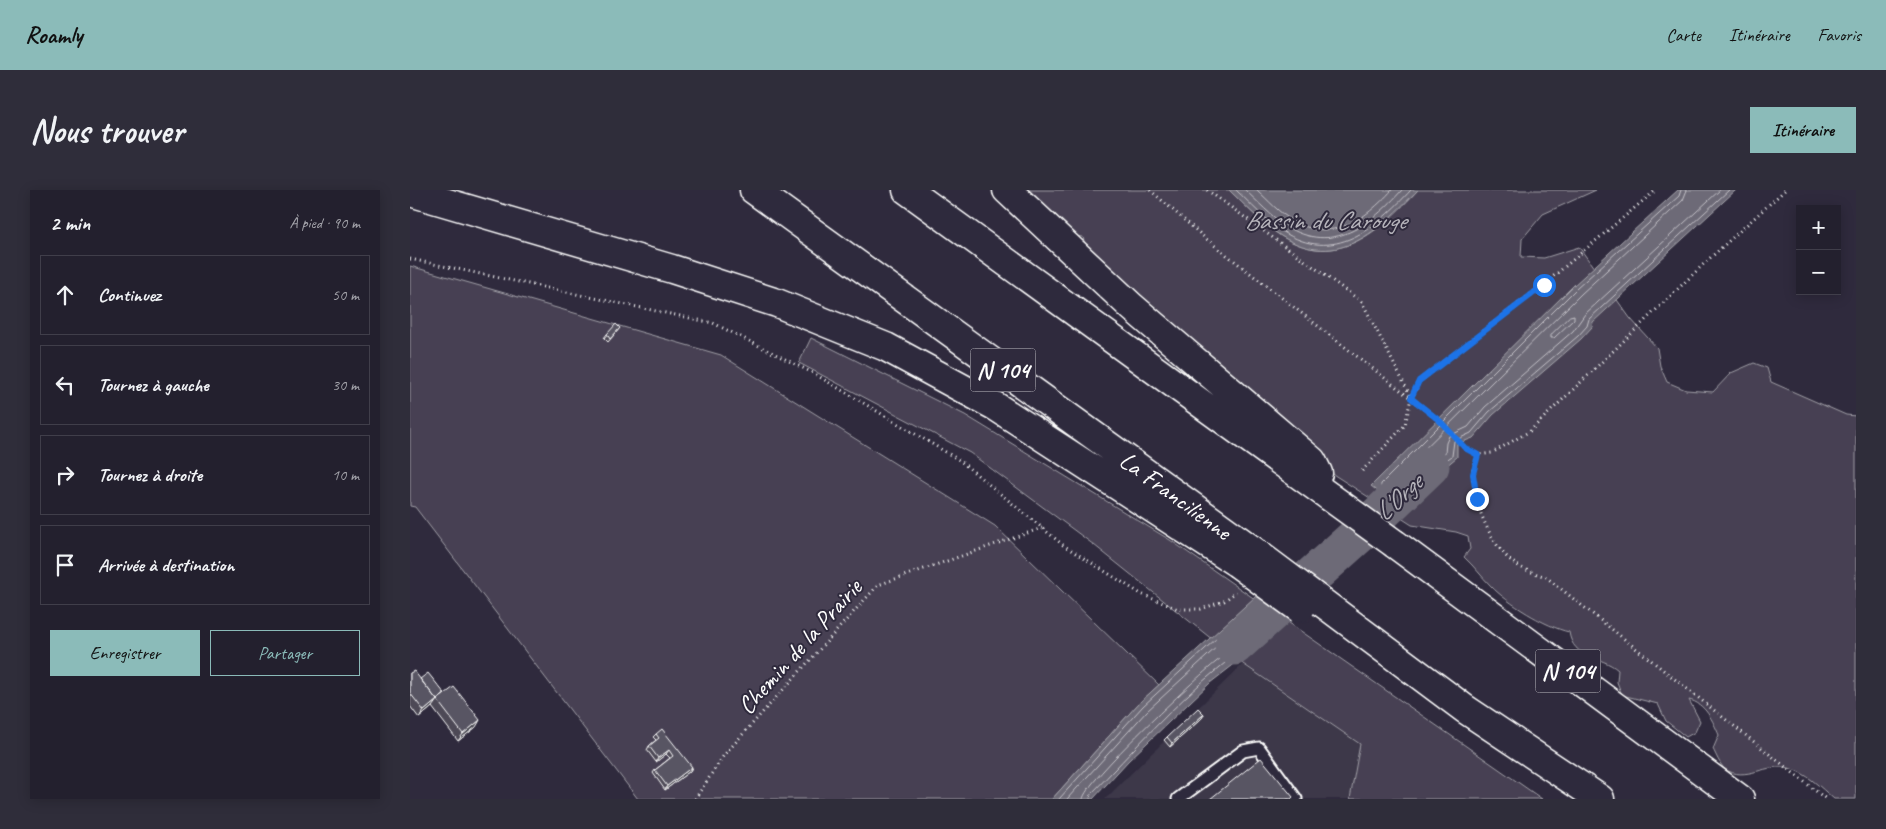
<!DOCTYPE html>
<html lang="fr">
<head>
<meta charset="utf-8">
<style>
  :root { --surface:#23202e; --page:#2f2d3a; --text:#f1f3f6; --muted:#a3a3aa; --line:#403e4a; --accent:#8bbbb9 }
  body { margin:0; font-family:Caveat,sans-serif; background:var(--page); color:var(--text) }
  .controls { position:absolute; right:15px; top:15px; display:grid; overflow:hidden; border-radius:0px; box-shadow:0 2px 12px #0003 }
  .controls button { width:45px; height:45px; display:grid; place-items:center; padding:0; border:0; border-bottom:1px solid var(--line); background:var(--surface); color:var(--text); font:25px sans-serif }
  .stop { position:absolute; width:15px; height:15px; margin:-11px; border:4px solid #1a73e8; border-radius:50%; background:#fff }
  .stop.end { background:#1a73e8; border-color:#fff; box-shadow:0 1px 5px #0008 }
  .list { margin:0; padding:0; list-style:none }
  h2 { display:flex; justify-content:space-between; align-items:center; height:65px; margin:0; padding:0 20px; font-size:21px }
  h2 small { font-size:16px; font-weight:400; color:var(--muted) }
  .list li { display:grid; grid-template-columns:32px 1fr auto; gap:15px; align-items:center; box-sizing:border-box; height:80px; margin:0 10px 10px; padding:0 10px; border:1px solid var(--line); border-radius:0px }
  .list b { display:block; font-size:19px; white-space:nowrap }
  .list em { font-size:16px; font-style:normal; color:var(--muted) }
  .actions { display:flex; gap:10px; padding:15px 20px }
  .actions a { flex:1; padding:11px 0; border:1px solid var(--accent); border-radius:0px; text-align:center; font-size:18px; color:var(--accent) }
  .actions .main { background:var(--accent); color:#111 }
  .icon { flex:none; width:28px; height:28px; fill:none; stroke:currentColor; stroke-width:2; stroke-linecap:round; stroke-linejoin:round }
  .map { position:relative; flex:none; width:1446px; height:609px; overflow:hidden; border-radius:0px }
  header { display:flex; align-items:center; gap:30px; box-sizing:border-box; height:70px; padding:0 25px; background:var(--accent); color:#111 }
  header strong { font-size:24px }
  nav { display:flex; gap:28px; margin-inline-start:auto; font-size:18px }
  .intro { display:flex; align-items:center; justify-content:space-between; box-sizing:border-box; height:120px; padding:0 30px }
  h1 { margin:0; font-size:35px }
  .button { padding:12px 22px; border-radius:0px; background:var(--accent); color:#111; font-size:18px; font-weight:700 }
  main { display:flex; gap:30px; padding:0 30px }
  aside { flex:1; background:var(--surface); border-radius:0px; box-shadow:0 2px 12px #0003 }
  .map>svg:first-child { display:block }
  .built { fill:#3c3749 }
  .green { fill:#464152; stroke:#a2a0a8 }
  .water { fill:#6d6a77; stroke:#a7a6ad }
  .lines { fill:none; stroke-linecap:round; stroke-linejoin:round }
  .shore { stroke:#c5c3c9; stroke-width:1 }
  .river { stroke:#6d6a77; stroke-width:39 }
  .lane-casing { stroke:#fff; stroke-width:15 }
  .highway-casing { stroke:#fff; stroke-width:31 }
  .path { stroke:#fff; stroke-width:3; stroke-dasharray:1 4; stroke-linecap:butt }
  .lane { stroke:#2f2a3d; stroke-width:11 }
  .highway { stroke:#2f2a3d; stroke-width:28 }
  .highway-bridge-casing { stroke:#fff; stroke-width:31; stroke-linecap:butt }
  .highway-bridge { stroke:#2f2a3d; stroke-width:28 }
  .wall { fill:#4d4956; stroke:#fff }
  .shaded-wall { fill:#3e3c46; stroke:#fff }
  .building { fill:#595564; stroke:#fff }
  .route { stroke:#1a73e8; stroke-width:6 }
  .labels { text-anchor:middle; stroke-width:4; stroke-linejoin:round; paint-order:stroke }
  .shield { fill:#2f2a3d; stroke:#c1bfc5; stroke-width:1 }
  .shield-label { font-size:24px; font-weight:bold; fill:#fff }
  .street-label { font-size:25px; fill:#fff; stroke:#2f2a3d }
  .water-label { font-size:26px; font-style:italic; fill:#b6b4bb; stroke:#2f2a3d }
</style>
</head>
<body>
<header>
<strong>Roamly</strong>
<nav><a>Carte</a><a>Itinéraire</a><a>Favoris</a></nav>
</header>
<div class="intro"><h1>Nous trouver</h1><a class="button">Itinéraire</a></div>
<main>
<aside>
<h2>2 min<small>À pied · 90 m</small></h2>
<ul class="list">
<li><svg class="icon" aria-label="ahead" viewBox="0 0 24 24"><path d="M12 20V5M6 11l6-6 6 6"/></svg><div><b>Continuez</b></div><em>50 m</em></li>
<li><svg class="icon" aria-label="left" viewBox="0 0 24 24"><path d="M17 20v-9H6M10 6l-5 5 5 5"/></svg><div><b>Tournez à gauche</b></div><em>30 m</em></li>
<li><svg class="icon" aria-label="right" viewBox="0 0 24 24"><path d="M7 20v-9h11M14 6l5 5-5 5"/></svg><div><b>Tournez à droite</b></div><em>10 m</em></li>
<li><svg class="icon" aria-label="arrive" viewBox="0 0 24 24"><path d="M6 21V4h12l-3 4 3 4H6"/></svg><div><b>Arrivée à destination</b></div></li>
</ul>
<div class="actions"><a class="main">Enregistrer</a><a>Partager</a></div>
</aside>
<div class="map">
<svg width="1446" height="609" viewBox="0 0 1446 609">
  <rect width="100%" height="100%" fill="#2f2a3d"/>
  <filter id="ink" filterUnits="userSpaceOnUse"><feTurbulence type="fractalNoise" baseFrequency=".02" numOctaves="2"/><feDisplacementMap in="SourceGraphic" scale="10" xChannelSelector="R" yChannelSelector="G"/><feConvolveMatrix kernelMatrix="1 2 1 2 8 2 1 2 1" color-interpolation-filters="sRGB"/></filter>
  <g filter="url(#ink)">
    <path class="built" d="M 833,474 L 950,554 L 940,609 L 695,609 Z"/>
    <path class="green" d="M 606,0 L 819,0 C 835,15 852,34 871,46 C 927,81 970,41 1008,0 L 1186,0 L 1133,24 L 1112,49 L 1111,67 L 1134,68 L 1169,57 L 1220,128 L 1247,158 L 1250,176 L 1257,192 L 1276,200 L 1303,202 L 1321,183 L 1344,173 L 1357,178 L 1361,192 L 1436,225 L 1446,226 L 1446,609 L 1424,609 C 1410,597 1397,583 1379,578 C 1357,572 1335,593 1315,579 C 1310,575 1306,565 1303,559 L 1309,545 C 1303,531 1295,513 1279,510 L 1290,531 L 1285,542 L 1276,547 L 1256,531 L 1248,514 L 1212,505 L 1207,492 L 1208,480 C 1191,465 1163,470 1159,442 C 1136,437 1097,413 1081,396 C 1071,386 1064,376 1054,367 L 1060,359 L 1058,346 L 1046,342 L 1002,335 L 915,279 L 681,78 L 673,47 L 648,45 Z
      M 0,76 L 311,165 L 585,336 L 749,495 L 729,513 L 642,609 L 228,609 L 5,317 L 0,316 Z
      M 401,148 L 555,225 L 760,350 L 1132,609 L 940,609 L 950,554 L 833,474 L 684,355 L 560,263 L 389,173 Z"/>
    <path class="water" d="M 819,0 L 1008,0 C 968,39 930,82 871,46 C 852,34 835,15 819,0 Z
      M 1268,0 L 1326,0 L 1183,132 L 1182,137 L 1171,149 L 1083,225 L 1063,248 L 1047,254 L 1047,267 L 1029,282 L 1020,293 L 999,305 L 987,316 L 961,296 L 1163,96 Z
      M 846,406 L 876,428 L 849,455 L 800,493 L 718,571 L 683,609 L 642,609 L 729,513 Z"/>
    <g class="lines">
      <path class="shore" d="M 826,0 C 841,14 855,30 872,41 C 924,75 966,38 1001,0
        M 835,0 C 848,12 861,26 876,36 C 922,65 961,35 992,0
        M 847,0 C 858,10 869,23 882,30 C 921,54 955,30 982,0
        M 1271,0 L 1269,6 L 1166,99 L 971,294 L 971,297 L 987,308 L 1012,293 L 1025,278 L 1042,266 L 1044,251 L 1061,243 L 1079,222 L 1168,146 L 1177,136 L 1179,129 L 1319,0
        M 1277,0 L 1273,10 L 1171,104 L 980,293 L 980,296 L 987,300 L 1009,288 L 1021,274 L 1035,263 L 1036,253 L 1039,246 L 1058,237 L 1075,217 L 1163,141 L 1175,124 L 1310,0
        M 1160,126 L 1164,125 L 1164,129 L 1144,148 L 1141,148 L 1141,145 Z
        M 649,609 L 733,516 L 844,414 L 847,414 L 866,428 L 867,431 C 849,448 829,461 810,477 C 763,515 723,561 681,604 L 680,609
        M 657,609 L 737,521 L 845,422 L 857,428 L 857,432 C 841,447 823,458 806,472 C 786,488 674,592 673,609"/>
      <path class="river" d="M 824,456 L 949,344 L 1020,276"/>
      <g class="lane-casing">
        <path id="lane" d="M 768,609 L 833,561 L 849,558 L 886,609"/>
      </g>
      <g class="highway-casing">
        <path id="highway" d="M 344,0 L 841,359
          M 497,0 L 920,307
          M 597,0 L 722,117 L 902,271 L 908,283
          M 0,2 L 262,79 L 367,113 L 476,157 L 585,216 L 827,373
          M 985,354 L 1330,609
          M 909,410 L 1055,519 L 1190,609"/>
      </g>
      <path class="path" d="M 740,0 L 795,48 L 1030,231 L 1055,258 L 1068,265 L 1082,263 L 1120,241 L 1299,69 L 1375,0
        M 797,0 L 952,112 L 1000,205
        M 0,69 L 303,133 L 403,183 L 549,270 L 653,355 L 731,404 L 768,419 L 791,419 L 814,411 L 826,402
        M 1068,265 C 1066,271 1063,278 1063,284 C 1062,311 1082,358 1104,373 C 1113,380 1125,383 1136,387 L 1416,609
        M 952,281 L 995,235 L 1001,208 L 1009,191 L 1133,95 L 1246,0
        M 285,609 L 314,565 L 468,395 L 632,338"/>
      <use href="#lane" class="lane"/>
      <use href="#highway" class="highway"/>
      <g class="highway-bridge-casing">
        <path id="highway-bridge" d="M 920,307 L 985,354
          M 841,359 L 909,410
          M 827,373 L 890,419"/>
      </g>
      <use href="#highway-bridge" class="highway-bridge"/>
    </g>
    <path class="wall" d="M 210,138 L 198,152 L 194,148 L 197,144 Z
      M 0,483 L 35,504 L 66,537 L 48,551 L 22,517 L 9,528 L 0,516 Z
      M 794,524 L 792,528 L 760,557 L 754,550 L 757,547 Z
      M 246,544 L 282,577 L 280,581 L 255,600 L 243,583 L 245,580 L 260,568 L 256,564 L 246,572 L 237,560 L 239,556 L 246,550 L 243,547 Z"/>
    <path class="shaded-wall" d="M 27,510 L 22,517 L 9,528 L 14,521 Z
      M 794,524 L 792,528 L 760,557 L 762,553 Z
      M 70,530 L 66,537 L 48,551 L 53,544 Z
      M 259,560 L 256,564 L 246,572 L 248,568 Z
      M 282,577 L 280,581 L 255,600 L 257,596 Z"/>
    <path class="building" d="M 206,134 L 210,138 L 200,149 L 197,144 Z
      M 4,481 L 27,510 L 44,497 L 70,530 L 53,544 L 27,510 L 14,521 L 0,503 L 0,483 Z
      M 18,483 L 35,504 L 27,510 L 10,489 Z
      M 788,518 L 794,524 L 762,553 L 757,547 Z
      M 252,539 L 282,577 L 257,596 L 245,580 L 263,566 L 259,560 L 248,568 L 239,556 L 249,548 L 246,544 Z
      M 851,568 L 883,607 L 881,609 L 800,609 Z"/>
  </g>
  <g class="lines" filter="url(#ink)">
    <path class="route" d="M 1067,309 L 1063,284 L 1068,265 L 1055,258 L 1030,231 L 1001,208 L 1009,191 L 1134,95"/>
  </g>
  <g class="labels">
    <g class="shield">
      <rect x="560.5" y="158.5" width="65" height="43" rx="4"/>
      <rect x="1125.5" y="459.5" width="65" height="43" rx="4"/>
    </g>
    <g class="shield-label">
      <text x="593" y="188">N 104</text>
      <text x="1158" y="489">N 104</text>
    </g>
    <g class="street-label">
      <text transform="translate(766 305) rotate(36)" y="9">La Francilienne</text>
      <text transform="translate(389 456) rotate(-48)" y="9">Chemin de la Prairie</text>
    </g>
    <g class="water-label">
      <text x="915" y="39">Bassin du Carouge</text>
      <text transform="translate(988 307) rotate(-43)" y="9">L'Orge</text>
    </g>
  </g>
</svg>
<div class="controls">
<button>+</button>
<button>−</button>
</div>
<div class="stop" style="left:1134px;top:95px"></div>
<div class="stop end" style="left:1067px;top:309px"></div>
</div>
</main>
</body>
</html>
